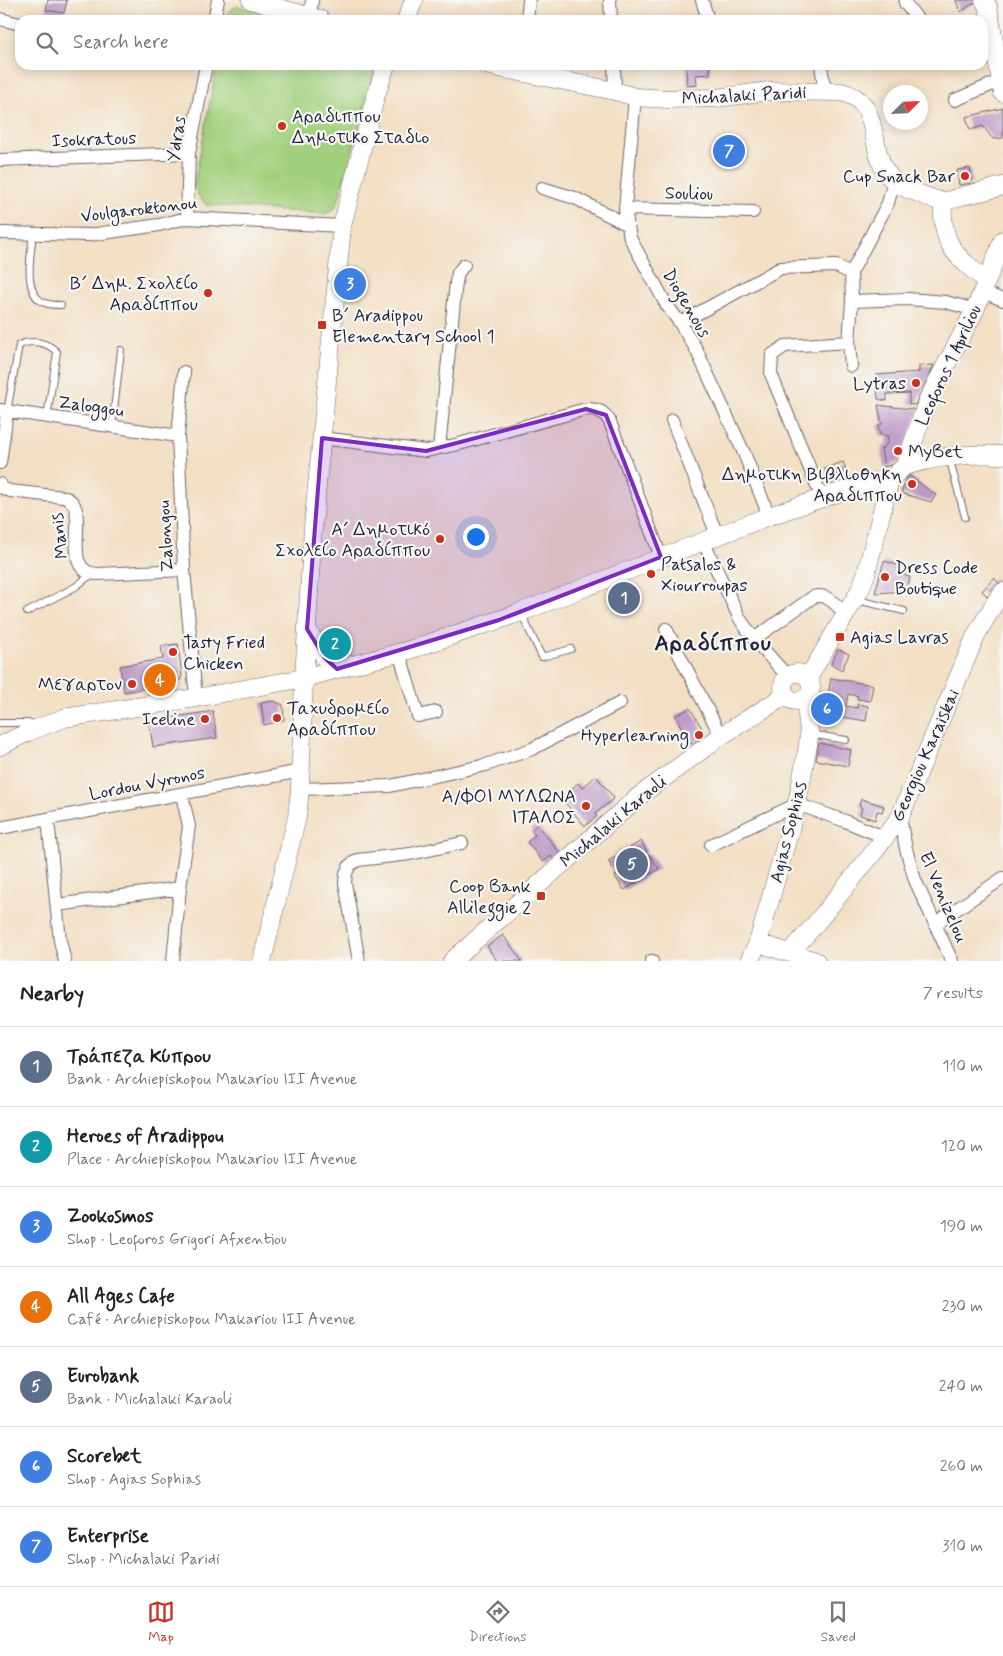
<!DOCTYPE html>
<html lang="en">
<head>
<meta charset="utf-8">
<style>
  :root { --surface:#fff; --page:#f6f6f6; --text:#222; --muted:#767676; --line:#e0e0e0; --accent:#c8321e }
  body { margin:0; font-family:Mynerve,sans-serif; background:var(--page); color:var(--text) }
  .compass { position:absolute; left:883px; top:85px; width:45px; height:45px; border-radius:50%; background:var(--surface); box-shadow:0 2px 12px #0003; rotate:66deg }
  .you { position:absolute; left:475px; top:536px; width:18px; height:18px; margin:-12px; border:4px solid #fff; border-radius:50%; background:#1a73e8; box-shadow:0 0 0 8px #1a73e833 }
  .badge { display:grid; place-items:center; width:32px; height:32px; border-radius:50%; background:var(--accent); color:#fff; font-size:16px; font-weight:700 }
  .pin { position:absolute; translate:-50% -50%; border:2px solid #fff; box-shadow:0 1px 5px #0006 }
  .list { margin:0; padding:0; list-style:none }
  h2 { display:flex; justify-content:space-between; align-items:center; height:65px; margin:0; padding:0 20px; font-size:21px }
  h2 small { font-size:16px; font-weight:400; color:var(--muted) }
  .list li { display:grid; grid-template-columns:32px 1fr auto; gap:15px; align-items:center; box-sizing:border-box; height:80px; padding:0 20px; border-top:1px solid var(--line) }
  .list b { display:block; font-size:19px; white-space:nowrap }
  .list p { margin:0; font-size:16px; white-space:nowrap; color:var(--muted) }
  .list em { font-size:16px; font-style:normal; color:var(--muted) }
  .icon { flex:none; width:28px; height:28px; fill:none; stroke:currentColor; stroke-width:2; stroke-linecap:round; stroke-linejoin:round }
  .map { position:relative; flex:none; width:1003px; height:961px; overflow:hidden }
  .search { position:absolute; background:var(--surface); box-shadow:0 2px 12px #0003; left:15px; right:15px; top:15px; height:55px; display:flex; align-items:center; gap:12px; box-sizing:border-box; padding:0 18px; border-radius:15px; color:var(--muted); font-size:19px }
  .sheet { height:625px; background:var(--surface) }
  nav { display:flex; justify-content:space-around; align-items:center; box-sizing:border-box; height:70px; border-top:1px solid var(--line); background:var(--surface); font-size:14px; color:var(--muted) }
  nav a { display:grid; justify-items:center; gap:2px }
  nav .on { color:var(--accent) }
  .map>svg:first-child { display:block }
  .green { fill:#a3d07d; stroke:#62795c }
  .building { fill:#bd9ac7 }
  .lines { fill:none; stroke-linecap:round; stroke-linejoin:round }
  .lane-casing { stroke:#6b646b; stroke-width:8 }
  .street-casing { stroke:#6b646b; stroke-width:14 }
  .secondary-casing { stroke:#6b646b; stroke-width:19 }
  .lane { stroke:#fff; stroke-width:6 }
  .street { stroke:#fff; stroke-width:12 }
  .secondary { stroke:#fff; stroke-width:18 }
  .marked { fill:#7b2cbf; fill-opacity:0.2; stroke:#7b2cbf; stroke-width:4; stroke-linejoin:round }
  .poi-dot { fill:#c8321e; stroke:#f6f6f2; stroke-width:2 }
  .labels { text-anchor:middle; stroke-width:4.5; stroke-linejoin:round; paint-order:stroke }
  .street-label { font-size:18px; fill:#22223b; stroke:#f6f6f2 }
  .poi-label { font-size:18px; fill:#22223b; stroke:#f6f6f2; text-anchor:end }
  .district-label { font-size:22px; font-weight:bold; letter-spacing:1px; fill:#22223b; stroke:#f6f6f2 }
</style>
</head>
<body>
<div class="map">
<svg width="1003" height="961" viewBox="0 0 1003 961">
  <rect width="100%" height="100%" fill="#f6f6f2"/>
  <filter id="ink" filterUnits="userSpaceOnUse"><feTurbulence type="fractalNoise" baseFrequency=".02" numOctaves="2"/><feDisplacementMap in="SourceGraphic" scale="10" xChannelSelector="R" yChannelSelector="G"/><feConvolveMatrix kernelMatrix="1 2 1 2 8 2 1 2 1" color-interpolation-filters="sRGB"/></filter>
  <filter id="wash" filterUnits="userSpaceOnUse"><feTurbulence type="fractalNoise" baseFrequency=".0096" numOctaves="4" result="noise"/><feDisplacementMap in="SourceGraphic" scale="20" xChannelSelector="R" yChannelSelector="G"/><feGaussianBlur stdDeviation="1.12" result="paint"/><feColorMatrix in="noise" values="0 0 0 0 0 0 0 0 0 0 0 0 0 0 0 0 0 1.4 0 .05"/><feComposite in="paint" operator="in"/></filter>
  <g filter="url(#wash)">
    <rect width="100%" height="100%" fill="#f3dfc4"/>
    <path class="green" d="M 238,6 L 284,20 L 226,20 C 227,11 230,9 238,6 Z
      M 217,65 L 376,65 L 338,202 L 333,210 L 325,214 L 206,205 L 198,195 L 194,185 Z"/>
    <g id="blocks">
      <path class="building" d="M 48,0 L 67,0 L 64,13 L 46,10 Z
        M 956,0 L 976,0 L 977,1 L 960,12 Z
        M 710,65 L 710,74 L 696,75 L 697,85 L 687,86 L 686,66 Z
        M 1003,108 L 1003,138 L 993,139 L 983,126 L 970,130 L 966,117 Z
        M 970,168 L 972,183 L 959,185 L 957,170 Z
        M 934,365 L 915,405 L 909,404 L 909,393 L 887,394 L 887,401 L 878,399 L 876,375 L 919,372 L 919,366 Z
        M 878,405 L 919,410 L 899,462 L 884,467 L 881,449 L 887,444 L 888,436 L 880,435 L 878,426 L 882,424 Z
        M 843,462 L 849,477 L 831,483 L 825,468 Z
        M 908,475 L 936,495 L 931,502 L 901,493 Z
        M 884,561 L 905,567 L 903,575 L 910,577 L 907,591 L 875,593 Z
        M 994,578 L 1001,585 L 989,598 L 982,591 Z
        M 178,644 L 182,676 L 180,680 L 170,684 L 124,692 L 120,666 L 163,659 L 161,646 Z
        M 838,649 L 849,654 L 842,670 L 831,664 Z
        M 831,678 L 873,685 L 870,701 L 857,699 L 858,696 L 848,694 L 846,706 L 857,708 L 858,704 L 868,706 L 866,721 L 825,714 Z
        M 274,701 L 283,705 L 284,720 L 264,725 L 261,703 Z
        M 690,708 L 704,732 L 703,737 L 691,744 L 675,716 Z
        M 213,711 L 217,738 L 153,747 L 149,721 Z
        M 819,743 L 851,750 L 848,766 L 816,760 Z
        M 596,776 L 614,798 L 595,814 L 597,816 L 585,826 L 561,798 L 578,783 L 582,788 Z
        M 861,799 L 884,806 L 882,812 L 877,811 L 875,820 L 860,815 L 862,808 L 859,806 Z
        M 537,825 L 561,854 L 554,860 L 551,856 L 543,862 L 527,842 L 535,835 L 531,830 Z
        M 641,841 L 647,852 L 644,854 L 645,856 L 649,854 L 659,869 L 624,890 L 615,876 L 623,871 L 620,866 L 614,870 L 608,861 Z
        M 503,935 L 522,961 L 497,961 L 487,946 Z"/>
    </g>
  </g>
  <g filter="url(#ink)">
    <use href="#blocks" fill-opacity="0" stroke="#6b646b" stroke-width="1"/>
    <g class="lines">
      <g class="lane-casing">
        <path id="lane" d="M 33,234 C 31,253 22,295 45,303 C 50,305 56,305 61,305
          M 7,412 L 19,345 C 32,339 47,342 57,352 L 47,417
          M 112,427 L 121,350
          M 949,457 L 965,517
          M 857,600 L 904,611
          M 27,612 L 75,587 L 92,574
          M 521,613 L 542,657 L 571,649
          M 0,723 L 29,723 L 34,724
          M 810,734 L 846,740"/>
      </g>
      <g class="street-casing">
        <path id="street" d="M 610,0 L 611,20
          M 702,0 L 708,20
          M 905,3 L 918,20
          M 310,16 L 312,0
          M 0,19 L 20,24
          M 214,20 L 218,0
          M 527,20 L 529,0
          M 614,65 L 615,91
          M 821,65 L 825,92
          M 635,97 L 625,209 L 630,238 L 666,304 L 680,323 L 696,349 L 744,453 L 769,516
          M 955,100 L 1000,81
          M 0,160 L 189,153
          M 542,188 L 575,198 L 628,225
          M 625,209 L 753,212
          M 187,218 L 189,153 L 206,65
          M 0,233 L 89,235 L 159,225 L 187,218 L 342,226
          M 983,292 L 1003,300
          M 852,301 L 908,299 L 946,302 L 975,310
          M 680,323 L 781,268 L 836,266 L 851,273
          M 851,366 L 849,342 L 852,301 L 851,273 L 888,203 L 894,181
          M 184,372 L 178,436 L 184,570 L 196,698
          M 0,410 L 178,436
          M 672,420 L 717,535
          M 322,438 L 426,451 L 459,444 L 586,409 C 598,409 604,411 610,422 L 661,557
          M 439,448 L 456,282 L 458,273 L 464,265
          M 0,463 L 7,412
          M 0,484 L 2,488 L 10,491 L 63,497 C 96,504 55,573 98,574 L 184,570
          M 822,498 L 771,374 L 772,355 L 785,346 L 849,342
          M 703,541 L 740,619 L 754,639 L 788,677
          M 666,629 L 721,736
          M 754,639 L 813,597 C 827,592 837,606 846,615
          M 399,652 L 418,716 L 436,712
          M 300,789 L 390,786 L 486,765 L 532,749 L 620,703
          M 900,817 L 906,849 L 915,880 L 952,961
          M 48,819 L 60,941 L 65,961
          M 0,828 L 301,771
          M 711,845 L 797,804 L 845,821 L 884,837
          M 57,905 L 180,888
          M 936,923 L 1003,878
          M 173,961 L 180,888 L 189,826 L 182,795
          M 359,961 L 345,883 L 346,873 L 350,865 L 358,860 L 410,854 L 462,843
          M 651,961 L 652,961"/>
      </g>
      <g class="secondary-casing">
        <path id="secondary" d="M 251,0 L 321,20
          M 984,0 L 988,7 L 1003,93
          M 406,20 L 414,0
          M 485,65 L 615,91 L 635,97 L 667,99 L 717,98 L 769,91 L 841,92 C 887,102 864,156 894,181 C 901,187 910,190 918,193 C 925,196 936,201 944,201 C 949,201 956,198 962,196 C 976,193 989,190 1003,186
          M 943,201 C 940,244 955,256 987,281
          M 905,466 C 937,456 969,453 1003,455
          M 307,629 L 325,658 L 337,669
          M783 687a14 14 0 1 1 28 0a14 14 0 1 1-28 0Z
          M 808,678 L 860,590 L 866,574 L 890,479 L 905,466 L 928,399 L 975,310 L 1003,240
          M 0,746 L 28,732 L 64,718 L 196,698 L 304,678 L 409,650 L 516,614 L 769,516 L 867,483 L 890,479
          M 758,943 L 816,961
          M 790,953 L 817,922 L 873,853 L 900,817 L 976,635 L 996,601 L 1003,592
          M 262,961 L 297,817 L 300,789 L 304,678 L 313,527 L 342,226 L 375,98 L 386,65
          M 452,961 L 638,797 L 721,736 L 786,695
          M 749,961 L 758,943 L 797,804 L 808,745 L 809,731 L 805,699"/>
      </g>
      <use href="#lane" class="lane"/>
      <use href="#street" class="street"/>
      <use href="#secondary" class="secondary"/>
    </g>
  </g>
  <path class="marked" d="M 586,409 L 606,415 L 661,557 L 499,620 L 337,669 L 325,658 L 307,629 L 322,438 L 426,451 Z"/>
  <g class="poi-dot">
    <circle cx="282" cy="126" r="5"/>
    <circle cx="965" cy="176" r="5"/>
    <circle cx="208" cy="293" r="5"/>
    <rect x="317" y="320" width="10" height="10" rx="2.5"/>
    <circle cx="916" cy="383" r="5"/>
    <circle cx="898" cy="451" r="5"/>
    <circle cx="912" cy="484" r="5"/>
    <circle cx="440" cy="539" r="5"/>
    <circle cx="651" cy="574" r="5"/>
    <circle cx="885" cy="577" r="5"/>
    <rect x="835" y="632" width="10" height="10" rx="2.5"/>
    <circle cx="173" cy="652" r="5"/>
    <circle cx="132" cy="684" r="5"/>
    <circle cx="277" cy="718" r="5"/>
    <circle cx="205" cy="719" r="5"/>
    <circle cx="699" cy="735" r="5"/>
    <circle cx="586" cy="806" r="5"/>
    <rect x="536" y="891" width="10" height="10" rx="2.5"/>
  </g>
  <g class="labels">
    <g class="street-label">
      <text transform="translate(744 95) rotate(-3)" y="6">Michalaki Paridi</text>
      <text transform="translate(94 139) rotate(-2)" y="6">Isokratous</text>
      <text transform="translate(176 139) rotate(-82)" y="6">Ydras</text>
      <text transform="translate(689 193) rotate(1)" y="6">Souliou</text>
      <text transform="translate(139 209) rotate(-7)" y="6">Voulgaroktonou</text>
      <text transform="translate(687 303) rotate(59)" y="6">Diogenous</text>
      <text transform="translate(948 365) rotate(-65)" y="6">Leoforos 1 Apriliou</text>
      <text transform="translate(91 406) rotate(8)" y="6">Zaloggou</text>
      <text transform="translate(59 536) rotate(-97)" y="6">Manis</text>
      <text transform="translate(165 536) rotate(-93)" y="6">Zalongou</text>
      <text transform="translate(925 755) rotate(-66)" y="6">Georgiou Karaiskai</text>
      <text transform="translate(147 783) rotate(-11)" y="6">Lordou Vyronos</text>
      <text transform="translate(613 821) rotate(-40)" y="6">Michalaki Karaoli</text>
      <text transform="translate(788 832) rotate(-76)" y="6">Agias Sophias</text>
      <text transform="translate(944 897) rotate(67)" y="6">El Venizelou</text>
    </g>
    <g class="poi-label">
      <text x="292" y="122" text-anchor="start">Αραδιππου<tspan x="292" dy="21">Δημοτικο Σταδιο</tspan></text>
      <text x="955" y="182">Cup Snack Bar</text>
      <text x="198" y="289">Β´ Δημ. Σχολείο<tspan x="198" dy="21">Αραδίππου</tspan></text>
      <text x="332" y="321" text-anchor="start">B´ Aradippou<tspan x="332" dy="21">Elementary School 1</tspan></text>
      <text x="906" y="389">Lytras</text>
      <text x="908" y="457" text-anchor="start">MyBet</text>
      <text x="902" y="480">Δημοτικη Βιβλιοθηκη<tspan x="902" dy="21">Αραδιππου</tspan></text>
      <text x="430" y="535">Α´ Δημοτικό<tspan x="430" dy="21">Σχολείο Αραδίππου</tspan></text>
      <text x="661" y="570" text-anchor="start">Patsalos &amp;<tspan x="661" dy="21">Xiourroupas</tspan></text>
      <text x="895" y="573" text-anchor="start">Dress Code<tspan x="895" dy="21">Boutique</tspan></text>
      <text x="850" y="643" text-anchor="start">Agias Lavras</text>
      <text x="183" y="648" text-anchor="start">Tasty Fried<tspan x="183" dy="21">Chicken</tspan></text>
      <text x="122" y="690">Μεγαρτον</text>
      <text x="287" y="714" text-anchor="start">Ταχυδρομείο<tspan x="287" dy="21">Αραδίππου</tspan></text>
      <text x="195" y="725">Iceline</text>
      <text x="689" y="741">Hyperlearning</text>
      <text x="576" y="802">Α/ΦΟΙ ΜΥΛΩΝΑ<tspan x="576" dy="21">ΙΤΑΛΟΣ</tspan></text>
      <text x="531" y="892">Coop Bank<tspan x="531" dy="21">Allileggie 2</tspan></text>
    </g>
    <g class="district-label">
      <text x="713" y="650">Αραδίππου</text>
    </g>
  </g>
</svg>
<svg class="compass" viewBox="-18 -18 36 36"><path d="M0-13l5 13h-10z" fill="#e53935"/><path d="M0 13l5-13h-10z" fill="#767676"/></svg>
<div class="you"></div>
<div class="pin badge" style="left:624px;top:598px;background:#5c6f8a">1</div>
<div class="pin badge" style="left:335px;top:644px;background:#0f9aa8">2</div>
<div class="pin badge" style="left:350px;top:284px;background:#3f7fe0">3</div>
<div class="pin badge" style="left:160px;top:680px;background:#e8710a">4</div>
<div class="pin badge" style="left:632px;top:864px;background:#5c6f8a">5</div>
<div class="pin badge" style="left:827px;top:709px;background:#3f7fe0">6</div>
<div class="pin badge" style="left:729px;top:151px;background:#3f7fe0">7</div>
<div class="search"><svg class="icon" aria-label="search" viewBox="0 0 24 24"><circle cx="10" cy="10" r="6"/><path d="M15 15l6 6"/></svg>Search here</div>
</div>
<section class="sheet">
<h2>Nearby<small>7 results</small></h2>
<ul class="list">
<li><span class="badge" style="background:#5c6f8a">1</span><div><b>Τράπεζα Κύπρου</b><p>Bank · Archiepiskopou Makariou III Avenue</p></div><em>110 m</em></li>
<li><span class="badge" style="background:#0f9aa8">2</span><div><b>Heroes of Aradippou</b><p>Place · Archiepiskopou Makariou III Avenue</p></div><em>120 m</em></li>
<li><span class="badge" style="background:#3f7fe0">3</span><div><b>Zookosmos</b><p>Shop · Leoforos Grigori Afxentiou</p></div><em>190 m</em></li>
<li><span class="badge" style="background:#e8710a">4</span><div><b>All Ages Cafe</b><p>Café · Archiepiskopou Makariou III Avenue</p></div><em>230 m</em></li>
<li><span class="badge" style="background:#5c6f8a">5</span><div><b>Eurobank</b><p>Bank · Michalaki Karaoli</p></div><em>240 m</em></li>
<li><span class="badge" style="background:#3f7fe0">6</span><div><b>Scorebet</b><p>Shop · Agias Sophias</p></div><em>260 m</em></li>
<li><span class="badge" style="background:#3f7fe0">7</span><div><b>Enterprise</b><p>Shop · Michalaki Paridi</p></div><em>310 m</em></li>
</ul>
</section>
<nav>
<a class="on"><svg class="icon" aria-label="map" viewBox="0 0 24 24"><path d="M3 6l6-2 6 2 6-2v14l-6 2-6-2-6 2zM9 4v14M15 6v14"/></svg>Map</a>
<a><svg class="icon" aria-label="directions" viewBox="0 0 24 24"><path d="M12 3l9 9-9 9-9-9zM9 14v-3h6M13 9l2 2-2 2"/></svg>Directions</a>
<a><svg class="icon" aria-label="saved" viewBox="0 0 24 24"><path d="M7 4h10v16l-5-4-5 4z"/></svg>Saved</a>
</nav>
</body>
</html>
